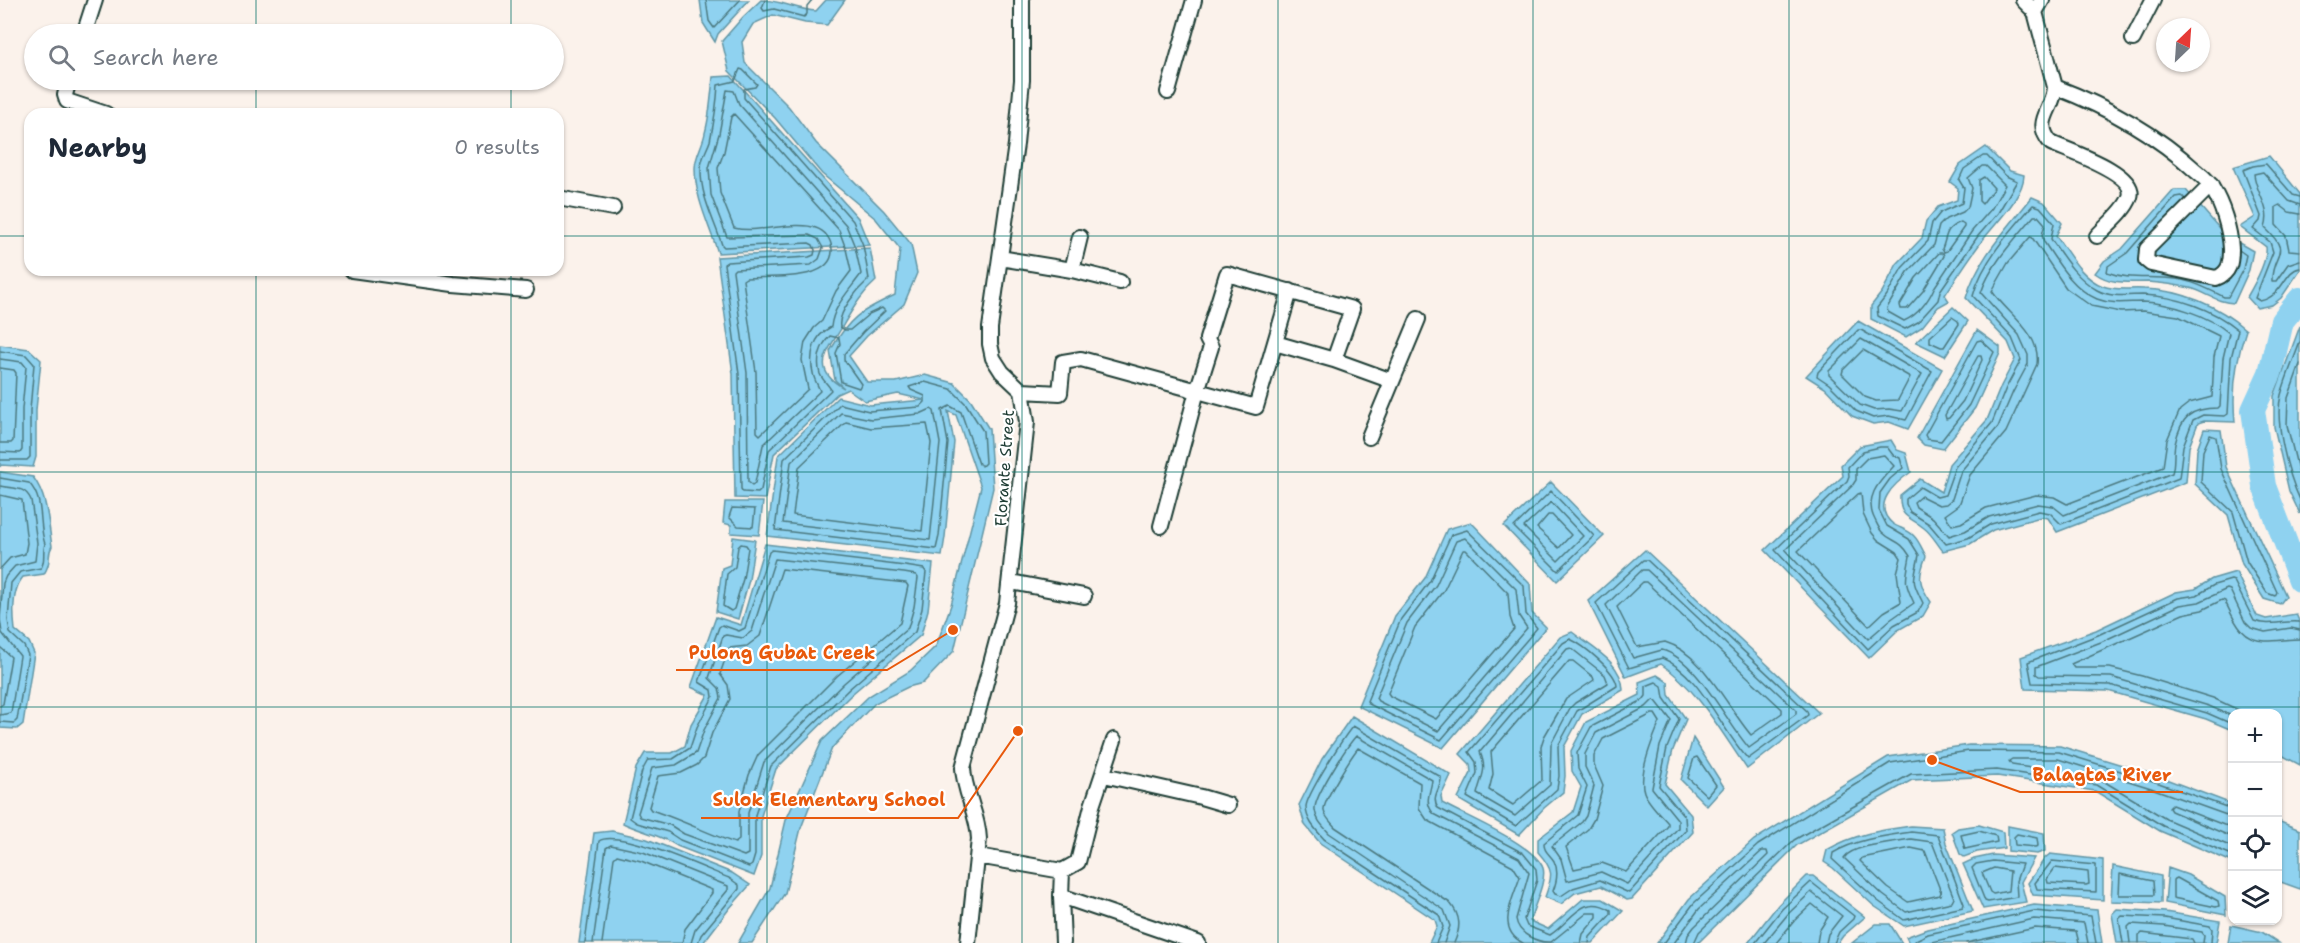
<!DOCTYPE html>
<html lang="en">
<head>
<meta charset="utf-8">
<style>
  :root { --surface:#fff; --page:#f6f6f7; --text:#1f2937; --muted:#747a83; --line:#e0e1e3 }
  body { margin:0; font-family:"Shantell Sans",sans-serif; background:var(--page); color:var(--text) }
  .controls { position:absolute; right:18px; bottom:18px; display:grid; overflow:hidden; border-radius:12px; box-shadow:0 2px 4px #0004 }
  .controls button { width:54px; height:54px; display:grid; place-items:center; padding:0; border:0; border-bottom:2px solid var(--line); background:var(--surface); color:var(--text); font:30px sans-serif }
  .compass { position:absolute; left:2156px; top:18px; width:54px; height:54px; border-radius:50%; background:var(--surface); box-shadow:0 2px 4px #0004; rotate:25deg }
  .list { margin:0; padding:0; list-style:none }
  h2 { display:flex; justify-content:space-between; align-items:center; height:78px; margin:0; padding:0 24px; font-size:26px }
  h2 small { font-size:20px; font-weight:400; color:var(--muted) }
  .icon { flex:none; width:33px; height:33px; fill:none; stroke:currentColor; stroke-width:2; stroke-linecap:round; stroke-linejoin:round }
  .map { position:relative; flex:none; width:2300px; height:943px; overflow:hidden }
  .search { position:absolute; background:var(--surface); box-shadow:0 2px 4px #0004; left:24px; top:24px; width:540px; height:66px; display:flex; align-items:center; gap:15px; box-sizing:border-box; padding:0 21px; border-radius:33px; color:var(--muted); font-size:22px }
  .panel { position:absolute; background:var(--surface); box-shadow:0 2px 4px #0004; left:24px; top:108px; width:540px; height:168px; border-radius:18px }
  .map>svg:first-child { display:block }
  .water { fill:#8fd2f0; stroke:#6296a5; stroke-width:1.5 }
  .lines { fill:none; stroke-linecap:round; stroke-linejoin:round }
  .shore { stroke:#4c797f; stroke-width:1.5 }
  .river { stroke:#8fd2f0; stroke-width:24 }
  .minor-casing { stroke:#1f3d34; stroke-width:18 }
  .minor { stroke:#fff; stroke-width:14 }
  .grid { fill:none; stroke:#0f766e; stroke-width:1.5; stroke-opacity:0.55 }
  .labels { text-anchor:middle; stroke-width:4.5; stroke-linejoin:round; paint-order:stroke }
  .street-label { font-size:16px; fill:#1f3d34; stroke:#fff }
  .leader { fill:none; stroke:#e8590c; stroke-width:2 }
  .callout-dot { fill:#e8590c; stroke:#fff; stroke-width:2 }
  .callout-label { font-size:18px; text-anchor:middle; font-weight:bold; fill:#e8590c; stroke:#fff; stroke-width:4.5; stroke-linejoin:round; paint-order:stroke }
</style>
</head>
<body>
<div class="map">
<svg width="2300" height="943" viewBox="0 0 2300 943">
  <rect width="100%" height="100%" fill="#fbf2eb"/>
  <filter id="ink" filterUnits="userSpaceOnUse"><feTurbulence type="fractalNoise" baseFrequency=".0167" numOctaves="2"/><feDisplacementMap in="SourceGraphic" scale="12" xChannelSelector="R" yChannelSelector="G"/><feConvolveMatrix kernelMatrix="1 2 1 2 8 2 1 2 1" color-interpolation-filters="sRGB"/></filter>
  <g filter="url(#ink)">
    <path class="water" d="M 700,0 L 749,0 L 718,34 L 715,42 L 703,23 Z
      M 761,0 C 780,0 797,10 816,11 L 826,0 L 845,0 L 827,25 L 805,23 L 773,15 L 753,24 L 742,42 L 745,63 L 789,107 L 816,143 L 884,211 L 911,244 L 917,273 L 904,304 L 867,336 L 849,356 L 867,382 L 896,382 L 925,375 L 954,383 L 971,400 L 989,429 L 993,488 L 954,651 L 923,683 L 908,687 L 875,703 L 832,748 L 801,828 L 785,893 L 752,943 L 738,943 L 770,888 L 786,820 L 822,741 L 869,696 L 910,671 L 936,646 L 951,605 L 981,487 L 956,415 L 948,411 L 954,442 L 945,537 L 942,556 L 767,536 L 778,456 L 838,397 L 870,405 L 924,400 L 898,394 L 865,401 L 848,389 L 837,394 L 774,454 L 765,499 L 735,498 L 733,374 L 717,257 L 870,248 L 876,281 C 862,293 854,307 845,322 C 831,348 807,368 844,388 L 835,380 L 830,351 C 850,317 859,312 895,295 L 900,249 L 876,219 L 822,174 L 775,118 L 729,71 L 722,41 L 743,17 Z
      M 731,76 L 858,218 L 869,245 L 718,253 C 709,224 695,199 695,168 C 695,156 703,145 705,133 C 710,115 711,96 713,77 Z
      M 1986,147 L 2010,171 L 2024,175 C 2023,198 1996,222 1982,241 C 1969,258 1957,277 1945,295 L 1949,301 L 1938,307 L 1922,327 L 1906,337 L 1871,319 L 1871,306 L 1882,292 L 1897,264 L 1922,238 L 1926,221 L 1938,207 L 1957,200 L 1958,188 L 1950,182 L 1960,165 Z
      M 2269,156 L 2300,194 L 2300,270 L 2281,298 L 2272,305 L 2257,308 L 2247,297 C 2254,285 2268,260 2266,247 L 2240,227 L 2255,217 L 2233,167 Z
      M 2174,190 L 2186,190 L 2225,235 L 2253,251 L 2249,270 L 2234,303 C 2217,303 2206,292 2190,288 C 2177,285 2163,283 2148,282 C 2130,282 2111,285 2095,273 L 2104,261 L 2122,249 Z
      M 2032,197 L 2044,202 L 2062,223 L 2056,236 C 2069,253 2081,278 2103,286 C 2116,291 2130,288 2144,289 C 2181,290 2218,305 2246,330 C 2236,359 2232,391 2235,422 L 2204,421 L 2198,423 L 2189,447 L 2186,482 L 2057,532 L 2048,518 L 2041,517 L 1993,530 L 1970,544 L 1943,551 C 1937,544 1932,534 1924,528 C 1910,516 1899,519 1900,495 L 1920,479 L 1941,492 L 1949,464 L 1987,420 L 2001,386 L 2015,359 L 2008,342 L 1966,298 C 1977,259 2007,229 2032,197 Z
      M 1953,307 L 1968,321 L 1945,356 L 1916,342 Z
      M 1858,321 L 1942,369 L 1908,429 L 1889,422 L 1873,424 L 1852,416 L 1825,388 L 1806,376 Z
      M 2300,326 L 2300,514 L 2289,491 L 2274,427 L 2274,396 Z
      M 1977,330 L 2000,347 L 2000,353 L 1975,408 L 1943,449 L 1924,445 L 1917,438 Z
      M 0,345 L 29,349 L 41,360 L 36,410 L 36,457 L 33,467 L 1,465 L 0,467 Z
      M 2204,429 L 2221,430 L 2226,467 L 2286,596 L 2280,604 L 2264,599 L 2242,564 L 2228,515 L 2195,484 L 2197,449 Z
      M 1891,440 L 1897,450 L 1906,453 L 1911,472 C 1895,483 1870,505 1893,524 C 1899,528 1909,530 1914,536 C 1919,541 1922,549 1926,556 C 1918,577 1918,583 1931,602 L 1923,616 L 1898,630 L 1869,658 L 1765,550 L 1843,476 L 1841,465 L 1860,446 Z
      M 0,472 L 33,477 C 48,497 48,522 52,546 C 46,556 53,560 44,574 L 23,577 C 12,590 13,614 15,630 L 29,642 L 34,653 L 23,724 L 17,729 L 0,728 Z
      M 1551,482 L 1604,536 L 1557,581 L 1504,526 Z
      M 725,502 L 763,502 L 759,535 L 731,533 L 731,525 L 723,523 Z
      M 1471,522 L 1530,584 L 1532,613 L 1546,627 L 1443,748 L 1358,706 L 1395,616 L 1425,578 L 1447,529 Z
      M 733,537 L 755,540 L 749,580 L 738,619 L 716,612 L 722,568 L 730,565 Z
      M 765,544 L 933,564 L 928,610 L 921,635 L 853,693 L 776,769 L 761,816 L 761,856 L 754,876 L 677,846 C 660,834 641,832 623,823 L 636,768 L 645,753 L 672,753 L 685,746 L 691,724 L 708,695 L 691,687 L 716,617 L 741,625 Z
      M 1645,550 L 1819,713 L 1747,769 C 1721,732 1698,689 1661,664 L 1626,677 L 1588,601 Z
      M 2236,572 L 2257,616 L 2266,619 L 2296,614 L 2300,623 L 2300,765 L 2278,753 L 2278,714 L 2232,714 L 2232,730 L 2206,719 L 2108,691 L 2025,689 L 2021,657 L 2096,630 L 2176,592 L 2195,589 L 2212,579 Z
      M 1572,632 C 1592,648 1622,662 1623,690 L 1582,714 L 1564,747 L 1565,776 L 1563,792 L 1544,808 L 1519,835 L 1458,799 L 1471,773 L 1470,764 L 1460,754 L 1560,637 Z
      M 1657,675 L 1668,682 L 1669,695 L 1686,719 L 1673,750 L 1665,784 L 1691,815 L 1693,832 L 1632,899 L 1627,900 L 1601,886 L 1575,893 L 1561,904 L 1545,897 C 1553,875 1554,870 1538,852 L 1538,839 L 1573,812 L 1581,787 L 1572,771 L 1571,751 L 1586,722 L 1640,695 L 1639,682 Z
      M 1352,716 L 1451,775 L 1441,796 L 1442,803 C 1465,816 1534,844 1543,868 C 1547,880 1533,908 1530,921 L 1548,929 L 1583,899 L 1603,899 L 1623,911 L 1593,943 L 1429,943 L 1437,926 L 1435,920 L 1320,843 L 1305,825 L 1299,805 L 1322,759 Z
      M 1693,738 L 1724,787 L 1707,806 L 1681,780 Z
      M 1969,745 L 2060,746 L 2155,775 L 2232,804 L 2232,862 L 2160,831 L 2095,791 L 1997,776 L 1912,780 L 1797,845 L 1698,943 L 1657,943 L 1689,899 L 1754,840 L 1888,757 Z
      M 2278,821 L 2300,830 L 2300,889 L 2278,881 Z
      M 1979,825 L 2003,832 L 2004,848 L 1977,852 L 1964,857 L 1960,854 L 1952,832 L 1958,828 Z
      M 1911,826 L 1943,828 L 1946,843 L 1973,911 L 1904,926 L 1874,906 L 1833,868 L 1824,862 L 1827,850 C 1854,834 1881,830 1911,826 Z
      M 2008,826 L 2044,833 L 2045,851 L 2037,854 L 2008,851 Z
      M 612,831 L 647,839 L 732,873 L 750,885 L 729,909 L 703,943 L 579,943 L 594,833 Z
      M 2050,854 L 2103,860 L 2103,900 L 2033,895 L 2028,883 L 2045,858 Z
      M 1993,855 L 2034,858 L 2021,882 L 2026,902 L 1983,909 L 1963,864 L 1974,859 Z
      M 2113,866 L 2161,876 L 2161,903 L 2111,901 Z
      M 2168,868 L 2188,875 L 2225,897 L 2226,915 L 2165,903 Z
      M 1807,876 L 1813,876 L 1865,917 L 1843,936 L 1838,943 L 1748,943 L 1778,905 Z
      M 2034,905 L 2097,910 L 2102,943 L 1909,943 L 1906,937 L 1927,929 Z
      M 2117,909 L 2165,912 L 2220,921 L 2216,943 L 2117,943 L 2112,914 Z
      M 1876,924 L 1890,924 L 1902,943 L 1852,943 Z
      M 2231,925 L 2262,932 L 2279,943 L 2228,943 Z"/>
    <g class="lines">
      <path class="shore" d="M 706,0 L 709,21 L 714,28 L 740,0
        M 765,0 L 762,8 L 764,11 L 774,9 L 804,17 L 807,14 L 807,6 L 812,0
        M 740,69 L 743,70 L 757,84 L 755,87 L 744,89 L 744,98 L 853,221 L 863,245 L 869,279 C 859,288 837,312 840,327 L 845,330 L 850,330 L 869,314 L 882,308 L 885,311 L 863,332 L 844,354 L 844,360 L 861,384 L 859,388 L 841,382 L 836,353 L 840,344 L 839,338 L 830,336 C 820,346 816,360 820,374 C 823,381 829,385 831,390 L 769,450 L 761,490 L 758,493 L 743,492 L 741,489 L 739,374 L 724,264 L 727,262 L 809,257 L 814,255 L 815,250 L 813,245 L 809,243 L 724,247 L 722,245 C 714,219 700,196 701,168 C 701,158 707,150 710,141 C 714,122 717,104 718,85 L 735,81 Z
        M 727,90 L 734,91 L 739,104 L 846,225 L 855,247 L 861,274 C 850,290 833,306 831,327 C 813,336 809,355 813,373 C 814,380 818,385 820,391 L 763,445 L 755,483 L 752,485 L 748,482 L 747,373 L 733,271 L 735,269 L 811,265 L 819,259 L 823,248 L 818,239 L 809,235 L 727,237 L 711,195 L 709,168 L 719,134 Z
        M 734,114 L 839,230 L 846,249 L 851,271 L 836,291 L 822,321 L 814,328 L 805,342 L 802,360 L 808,389 L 760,435 L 757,432 L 756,372 L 743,280 L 746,278 C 769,276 834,283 832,249 C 831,239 825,231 816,228 C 795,220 757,234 734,228 L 720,193 L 718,168 L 724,152 L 731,117 Z
        M 1983,156 L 1987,156 L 2006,176 L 2017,181 L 1998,213 L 1978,236 L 1940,291 L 1938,300 L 1918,322 L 1905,329 L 1878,316 L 1877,308 L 1887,295 L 1902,268 L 1928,241 L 1932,223 L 1941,212 L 1962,203 L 1964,188 L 1959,180 L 1964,169 Z
        M 1982,166 L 1986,166 L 2005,185 L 1992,208 L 1972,231 L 1934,288 C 1929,300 1918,315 1904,321 L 1888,312 L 1887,308 L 1908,272 L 1934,245 L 1939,226 L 1946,219 L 1963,212 L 1968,207 L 1972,188 L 1968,178 Z
        M 1984,177 L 1994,188 L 1982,204 L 1979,201 L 1979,180 Z
        M 2300,197 L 2293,195 L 2266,164 L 2253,166 L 2243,170 L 2261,216 L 2260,221 L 2253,229 L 2270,242 L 2273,252 L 2255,298 L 2260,301 C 2284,296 2284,270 2300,268
        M 2186,199 L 2182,196 L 2176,197 L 2127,253 L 2108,266 L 2107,272 C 2129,281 2152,275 2176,279 C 2193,281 2208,289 2224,297 L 2228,297 L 2243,269 L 2246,255 L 2239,250
        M 2033,205 L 2040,207 L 2054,223 L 2051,239 C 2064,258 2076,278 2097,290 C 2111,298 2128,295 2143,295 C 2176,296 2213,309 2238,330 L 2231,358 L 2228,414 L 2225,416 L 2203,415 L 2193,420 L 2183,446 L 2179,478 L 2061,524 L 2050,513 L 2039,511 L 1991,524 L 1968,538 L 1946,544 L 1929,524 L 1910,512 L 1906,504 L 1906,499 L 1920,487 L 1937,497 L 1945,495 L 1955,467 L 1992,423 L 2006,388 L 2021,360 L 2012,338 L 1973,296 C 1982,262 2010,231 2033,205 Z
        M 2300,205 L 2289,201 L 2263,172 L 2254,174 C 2256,194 2272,208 2265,228 C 2294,255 2271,253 2272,281 L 2276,281 L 2288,264 L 2300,260
        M 2300,214 L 2289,212 L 2280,205 L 2276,207 L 2276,225 L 2286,236 L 2289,250 L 2300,251
        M 2034,216 L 2038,216 L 2045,224 L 2042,235 L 2044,242 C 2058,263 2073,289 2097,299 C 2112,305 2128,302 2143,302 C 2170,303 2208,315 2229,333 L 2223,358 L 2220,406 L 2218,408 C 2190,408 2181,417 2175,444 C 2173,454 2175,464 2172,473 L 2064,515 L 2053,506 L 2038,504 L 1989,517 L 1965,531 L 1949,536 L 1933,518 L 1916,507 L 1914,502 L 1921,496 L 1939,505 L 1946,504 L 1952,499 L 1961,471 L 1998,427 L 2013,392 L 2028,364 L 2028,355 L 2019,335 L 1981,293 C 1990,265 2015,239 2034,216 Z
        M 1961,222 L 1964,224 L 1964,227 L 1947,251 L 1944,252 L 1942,249 C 1948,234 1944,229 1961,222 Z
        M 2031,236 L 2066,288 L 2091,306 L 2121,312 L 2143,311 L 2178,316 L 2219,336 L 2214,357 L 2212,397 L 2189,403 L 2180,410 L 2167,440 L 2163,467 L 2067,504 L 2054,497 L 2036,495 L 1986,508 L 1961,523 L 1952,525 L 1945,515 L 1959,505 L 1970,475 L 2006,432 L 2037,364 C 2041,332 2007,314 1992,291 L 2008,263 Z
        M 1939,253 L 1943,253 L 1944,256 L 1923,291 L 1907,309 L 1901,309 L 1900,305 L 1916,278 Z
        M 1952,317 L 1958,321 L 1959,324 L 1944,347 L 1941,347 L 1930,342 L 1930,337 Z
        M 1858,330 L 1861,330 L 1932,371 L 1906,420 L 1889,416 L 1873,418 L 1856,411 L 1829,384 L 1817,376 L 1818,372 Z
        M 1861,339 L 1922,374 L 1902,411 L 1889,409 L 1874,410 L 1860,405 L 1829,375 L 1829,371 Z
        M 1981,340 L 1994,352 L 1969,405 L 1941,441 L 1927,439 L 1925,435 L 1977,341 Z
        M 2300,342 C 2294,359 2286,377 2281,395 C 2274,422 2288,474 2300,500
        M 1863,350 L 1910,377 L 1898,400 L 1876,401 L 1865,397 L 1842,374 L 1843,370 Z
        M 0,351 L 26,355 L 34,364 L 30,410 L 30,457 L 27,460 L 0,460
        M 1978,356 L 1981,356 L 1982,360 L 1963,401 L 1949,418 L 1946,419 L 1945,415 Z
        M 0,359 L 22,362 L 26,367 L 22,409 L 22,450 L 20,453 L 0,452
        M 2300,364 L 2288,398 L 2287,425 L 2300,478
        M 0,368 L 14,370 L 16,373 L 13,441 L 11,443 L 0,443
        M 925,382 L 951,389 L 966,404 L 983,431 L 985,463 L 982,466 L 979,464 L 961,412 L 950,406 L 942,410 L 948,443 L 939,536 L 936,549 L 775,530 L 784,459 L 840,404 L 869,411 L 920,407 L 925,402 L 925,396 L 911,390 L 909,387 Z
        M 931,409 L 934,411 L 940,443 L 930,540 L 783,523 L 791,462 L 841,413 L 871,419 L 920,414 Z
        M 846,422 L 871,428 L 927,424 L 931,443 L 922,531 L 793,515 L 799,467 Z
        M 2210,435 L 2216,437 L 2221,469 L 2277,592 L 2275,596 L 2267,593 L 2247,562 L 2233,512 L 2201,482 L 2203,451 Z
        M 1880,447 L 1887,447 L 1893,455 L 1900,458 L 1903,468 L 1890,479 L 1880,493 L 1879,510 L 1887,526 L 1909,539 L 1919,555 C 1914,583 1910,577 1923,603 L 1918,612 L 1894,625 L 1868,649 L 1775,550 L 1847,481 L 1849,476 L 1848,467 L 1863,451 Z
        M 1884,455 L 1894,466 C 1880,481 1863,497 1875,520 C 1877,524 1879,529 1882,532 C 1893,543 1900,539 1910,556 C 1906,580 1903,580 1914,603 L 1890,620 L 1868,639 L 1785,550 L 1852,486 L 1856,480 L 1856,469 L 1867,458 Z
        M 0,478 L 29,483 C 45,500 38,524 45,544 C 42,552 46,560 41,568 L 20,572 L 11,583 L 8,620 L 10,633 L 24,646 L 28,655 L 17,720 L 14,723 L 0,722
        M 0,486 C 14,489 25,486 31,500 L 37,543 L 35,561 L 15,566 L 6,576 L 3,583 L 0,619 L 2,633 L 20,656 L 11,713 L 0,715
        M 1551,491 L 1594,536 L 1558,571 L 1514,527 Z
        M 1861,493 L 1863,514 L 1872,533 L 1878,540 L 1897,552 L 1901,558 L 1897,573 L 1901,602 L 1884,612 L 1869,626 L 1798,551 L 1858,494 Z
        M 0,495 L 22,500 L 27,543 L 25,554 L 10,558 L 0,569
        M 1551,502 L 1583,536 L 1558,561 L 1524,527 Z
        M 732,508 L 755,509 L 753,527 L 738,526 L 729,517 Z
        M 1548,515 L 1552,515 L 1571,535 L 1559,548 L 1537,528 Z
        M 1467,530 L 1524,586 L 1526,614 L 1537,628 L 1441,740 L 1369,704 L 1367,701 L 1401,619 L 1430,581 L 1451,535 Z
        M 1465,538 L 1516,589 L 1519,616 L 1527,628 L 1438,731 L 1378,701 L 1376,698 L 1407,623 L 1436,585 L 1456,541 Z
        M 741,544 L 746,545 L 748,548 L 743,579 L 734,609 L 731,611 L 723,606 L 727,574 L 735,567 L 738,547 Z
        M 772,550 L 905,566 L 924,569 L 926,572 L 922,609 L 915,632 L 849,689 L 771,766 L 755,815 L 755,855 L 752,865 L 749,867 L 680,840 L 668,832 L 637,823 L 630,818 L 642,771 L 648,760 L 673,759 L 690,748 L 697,727 L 713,697 L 712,690 L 699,682 L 719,627 L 722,625 L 739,631 L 745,628 L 769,552 Z
        M 1463,550 L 1466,550 L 1508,593 L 1510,617 L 1514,629 L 1436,719 L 1390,696 L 1388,693 L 1415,627 L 1444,590 Z
        M 775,559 L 904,573 L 916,575 L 918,578 L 914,607 L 908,628 L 844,683 L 764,762 L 748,813 L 748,854 L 744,856 L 684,834 L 670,825 L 640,817 L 638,813 L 652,768 L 676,765 L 696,753 L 704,730 L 721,698 L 719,688 L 709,678 L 723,636 L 726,635 L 743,638 L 752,631 Z
        M 1643,560 L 1647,560 L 1807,711 L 1808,715 L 1748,759 C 1720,729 1701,674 1662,658 L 1629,668 L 1596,603 Z
        M 782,569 L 906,583 L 908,586 L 900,623 L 837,676 L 758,755 L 749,775 L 739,811 L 739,840 L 735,843 C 706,833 680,819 651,810 L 649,807 L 658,776 L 681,773 L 697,765 L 704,758 L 712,733 L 730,699 L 728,685 L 720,674 L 729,648 L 747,646 L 760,636 Z
        M 1642,570 L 1647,570 L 1796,710 L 1796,714 L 1749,748 C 1726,722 1697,659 1662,650 L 1633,658 L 1606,605 Z
        M 1643,582 L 1646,582 L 1782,709 L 1782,713 L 1751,735 C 1727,707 1703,653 1665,642 L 1637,647 L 1617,607 Z
        M 1570,639 C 1583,645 1616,671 1617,686 L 1577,711 L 1558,746 L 1559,776 L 1557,789 L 1516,826 L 1467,797 L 1477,773 L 1476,762 L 1469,752 L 1563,643 Z
        M 0,647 L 11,657 L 3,704 L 0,706
        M 1571,648 L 1605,675 L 1608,683 L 1575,703 L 1570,708 L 1551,744 L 1550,785 L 1515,816 L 1477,794 C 1481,776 1488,771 1480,752 L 1567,649 Z
        M 1569,661 L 1573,661 L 1593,677 L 1594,680 L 1566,699 L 1544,737 L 1541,746 L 1542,780 L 1513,805 L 1489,790 L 1493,774 L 1491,752 Z
        M 1656,682 L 1662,686 L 1664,698 L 1679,719 L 1667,748 L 1659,786 L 1685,817 L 1686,830 L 1629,893 L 1600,880 L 1573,888 L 1561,896 L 1555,894 L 1553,891 C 1557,881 1559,871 1554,861 C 1549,853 1544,852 1544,843 L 1578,815 L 1587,787 L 1578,769 L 1577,753 L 1591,727 L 1643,700 L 1646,696 L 1646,686 Z
        M 1653,700 L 1656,701 L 1671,720 L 1660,746 L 1652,788 L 1678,820 L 1678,828 L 1627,884 L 1601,872 L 1567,881 L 1561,859 L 1552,846 L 1582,822 L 1586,816 L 1594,786 L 1585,767 L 1585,754 L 1596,733 L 1646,707 Z
        M 1652,714 L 1655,714 L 1660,722 C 1653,738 1638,775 1644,792 C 1648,803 1660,814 1668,823 L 1668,826 L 1626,872 L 1602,863 L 1574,869 L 1566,847 L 1588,829 L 1594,819 L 1603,786 L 1594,765 L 1594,756 L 1603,739 Z
        M 2247,714 L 2213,698 L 2142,676 L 2110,668 L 2074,668 L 2071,664 L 2183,614 L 2202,610 L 2222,600 L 2225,601 C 2234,620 2242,642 2267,641 C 2278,641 2289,639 2300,639
        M 2232,716 L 2209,706 L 2111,677 L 2039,676 L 2036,674 L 2036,667 L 2101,642 L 2180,605 L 2199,602 L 2227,589 L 2230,590 L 2245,622 L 2251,628 L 2265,632 L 2291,628 L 2300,630
        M 2232,724 L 2207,713 L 2110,685 L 2032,683 L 2028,662 L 2098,635 L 2178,598 L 2197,595 L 2214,585 L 2231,580 L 2234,581 L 2254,621 C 2270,627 2284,620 2300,622
        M 1697,757 L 1716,785 L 1707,796 L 1688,778 L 1694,758 Z
        M 2232,817 L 2151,788 L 2058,759 L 2012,759 L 2009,761 L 2012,765 L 2100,779 L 2166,819 L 2232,847
        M 2232,826 L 2224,825 L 2172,805 L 2169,808 L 2171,811 L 2232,837
        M 1979,831 L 1996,836 L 1997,842 L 1965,849 L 1961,835 Z
        M 1911,832 L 1938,835 L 1964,904 L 1963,907 L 1904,920 L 1878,901 L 1832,859 L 1833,853 C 1857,839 1884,836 1911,832 Z
        M 2017,834 L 2037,838 L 2038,846 L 2035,847 L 2015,845 L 2014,837 Z
        M 1911,839 L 1932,842 L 1954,898 L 1952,902 L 1906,912 L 1883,895 L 1844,858 C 1852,845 1895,842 1911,839 Z
        M 1911,848 L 1925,851 L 1941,892 L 1940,895 L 1908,902 L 1888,888 L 1860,861 L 1862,858 Z
        M 1993,861 L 2022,864 L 2016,881 L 2017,897 L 1988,902 L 1985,901 L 1972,868 L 1976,864 Z
        M 2052,861 L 2096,865 L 2096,892 L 2037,889 L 2035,883 Z
        M 1994,868 L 2010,871 L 2008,891 L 1993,894 L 1990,892 L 1982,873 Z
        M 2055,868 L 2088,872 L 2089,884 L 2086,885 L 2048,883 L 2047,879 Z
        M 2120,874 L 2153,881 L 2154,895 L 2119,895 Z
        M 2177,878 L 2218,901 L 2219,906 L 2216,907 L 2173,898 L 2173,880 Z
        M 585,943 L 599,841 C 618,828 706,869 729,878 L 739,885 L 739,889 L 701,935 L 698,943
        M 593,943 L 606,848 L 611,845 L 643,852 L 728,886 L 728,890 L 695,930 L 691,943
        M 602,943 L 614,858 L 617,855 L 641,861 L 712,890 L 712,893 L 685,929 L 682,943
        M 1436,943 L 1443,927 L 1439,915 L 1324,839 C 1316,830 1306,820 1306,807 C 1306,796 1344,736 1353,726 L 1441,777 C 1442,788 1430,796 1438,808 L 1523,853 L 1536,869 L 1537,880 L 1524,919 L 1527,926 L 1550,935 C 1571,922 1582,892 1611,910 L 1611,914 L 1590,937 L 1589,943
        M 1444,943 L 1450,926 L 1444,910 L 1329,833 C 1323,826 1316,820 1315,810 C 1313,798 1347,746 1356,736 L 1432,780 C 1431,792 1423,802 1434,814 L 1519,858 L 1529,873 L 1516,919 C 1518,934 1537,943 1551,942 L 1587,913 L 1597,913 L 1597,917 L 1583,934 L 1581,943
        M 1454,943 C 1461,928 1461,916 1450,903 L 1335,827 C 1331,822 1325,817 1324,811 C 1322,802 1351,757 1358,748 L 1420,783 L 1419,808 L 1427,820 L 1513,866 L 1520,877 C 1513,899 1495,929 1523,943
        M 1664,943 L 1694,903 L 1758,845 L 1890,763 L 1969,751 L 2059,752 L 2153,781 L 2232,809
        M 1674,943 L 1699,909 L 1762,851 L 1767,851 L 1768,855 L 1694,927 L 1688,935 L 1686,943
        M 1694,943 L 1699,932 L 1794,840 L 1911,774 L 1997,770 L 2096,785 L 2163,826 L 2232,855
        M 1755,943 L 1782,909 L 1811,882 L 1854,916 L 1853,919 L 1839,932 L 1834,943
        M 1764,943 L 1788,914 L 1811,892 L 1842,916 L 1828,934 L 1826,943
        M 1776,943 L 1795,920 L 1812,904 L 1828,917 L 1819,931 L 1817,943
        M 1914,943 L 1916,940 L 1928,934 L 2034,911 L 2091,916 L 2096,943
        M 1927,943 L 2034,919 L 2084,923 L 2088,943
        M 1966,943 L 2035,928 L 2076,931 L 2079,943
        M 2123,943 L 2119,919 L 2122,916 L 2165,918 L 2210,926 L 2212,929 L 2211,943
        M 2130,943 L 2128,927 L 2131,924 L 2164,926 L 2202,932 L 2204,935 L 2203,943
        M 2139,943 L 2139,936 L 2142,933 L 2192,939 L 2194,943"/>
      <path class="river" d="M 2300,299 L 2282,321 L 2270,373 L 2253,410 L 2264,486 L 2300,580"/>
      <g class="minor-casing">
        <path id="minor" d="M 2023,0 L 2035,12
          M 2042,0 L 2035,12 L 2055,87 C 2054,110 2032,121 2051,143 C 2068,151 2138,173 2130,197 C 2125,211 2107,225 2097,236
          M 84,34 L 95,0
          M 2133,39 L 2153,0
          M 69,80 L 65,95 L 67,101 L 106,114
          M 2055,87 C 2105,106 2156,134 2196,171 C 2202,176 2209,181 2212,188 C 2222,204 2230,229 2231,249 C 2231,262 2230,273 2216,278 L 2151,264 L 2146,260 L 2147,249 L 2211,185
          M 1168,92 L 1194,0
          M 558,198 L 613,208
          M 1000,258 L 1072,270 L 1120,282
          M 352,270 L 453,284 L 526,290
          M 1072,270 L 1080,237
          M 1275,343 L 1334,360 L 1392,381
          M 1022,391 L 1060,393 L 1063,362 L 1081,359 L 1256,407 L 1290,291
          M 1369,437 L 1418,319
          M 1161,526 L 1197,391 L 1211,347 L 1207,339 L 1227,274 L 1352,309 L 1334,360
          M 1011,582 L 1084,596
          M 1104,775 L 1201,797 L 1228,805
          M 978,856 L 1062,871 L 1078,862 L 1092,806 L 1114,740
          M 1062,871 L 1061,896 L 1063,943
          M 1061,896 L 1198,943
          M 968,943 L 979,839 C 978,814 964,792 963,768 L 1007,603 L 1027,422 L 1022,391 L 1002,372 L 993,358 L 990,344 L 990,328 L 1016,144 L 1022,80 L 1022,0"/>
      </g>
      <use href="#minor" class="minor"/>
    </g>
  </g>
  <path class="grid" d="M 256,0 L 256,34M 511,0 L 511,34M 767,0 L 767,943M 1022,0 L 1022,943M 1278,0 L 1278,943M 1533,0 L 1533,943M 1789,0 L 1789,943M 2044,0 L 2044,943M 256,80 L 256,114M 511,80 L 511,114M 0,236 L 30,236M 558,236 L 2300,236M 256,270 L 256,943M 511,270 L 511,943M 0,472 L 2300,472M 0,707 L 2300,707"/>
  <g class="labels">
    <g class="street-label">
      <text transform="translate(1004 468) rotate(-86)" y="6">Florante Street</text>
    </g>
  </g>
  <path class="leader" d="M953 630L887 670H676M1932 760L2020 792H2183M1018 731L958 818H701"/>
  <g class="callout-dot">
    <circle cx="953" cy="630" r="6"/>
    <circle cx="1932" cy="760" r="6"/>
    <circle cx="1018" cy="731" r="6"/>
  </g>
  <g class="callout-label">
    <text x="782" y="659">Pulong Gubat Creek</text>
    <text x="2102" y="781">Balagtas River</text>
    <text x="829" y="806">Sulok Elementary School</text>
  </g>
</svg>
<div class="controls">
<button>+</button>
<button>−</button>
<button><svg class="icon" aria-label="locate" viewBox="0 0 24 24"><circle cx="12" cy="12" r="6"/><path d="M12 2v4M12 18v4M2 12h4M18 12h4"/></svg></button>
<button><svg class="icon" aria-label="layers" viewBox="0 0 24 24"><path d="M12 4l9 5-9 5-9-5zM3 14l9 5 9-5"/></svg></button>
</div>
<svg class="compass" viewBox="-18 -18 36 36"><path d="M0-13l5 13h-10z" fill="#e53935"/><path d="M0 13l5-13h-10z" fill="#747a83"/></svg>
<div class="search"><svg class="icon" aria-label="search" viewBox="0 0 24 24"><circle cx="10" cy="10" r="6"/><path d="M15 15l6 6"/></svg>Search here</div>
<section class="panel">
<h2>Nearby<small>0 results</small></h2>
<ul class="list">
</ul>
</section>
</div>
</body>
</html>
